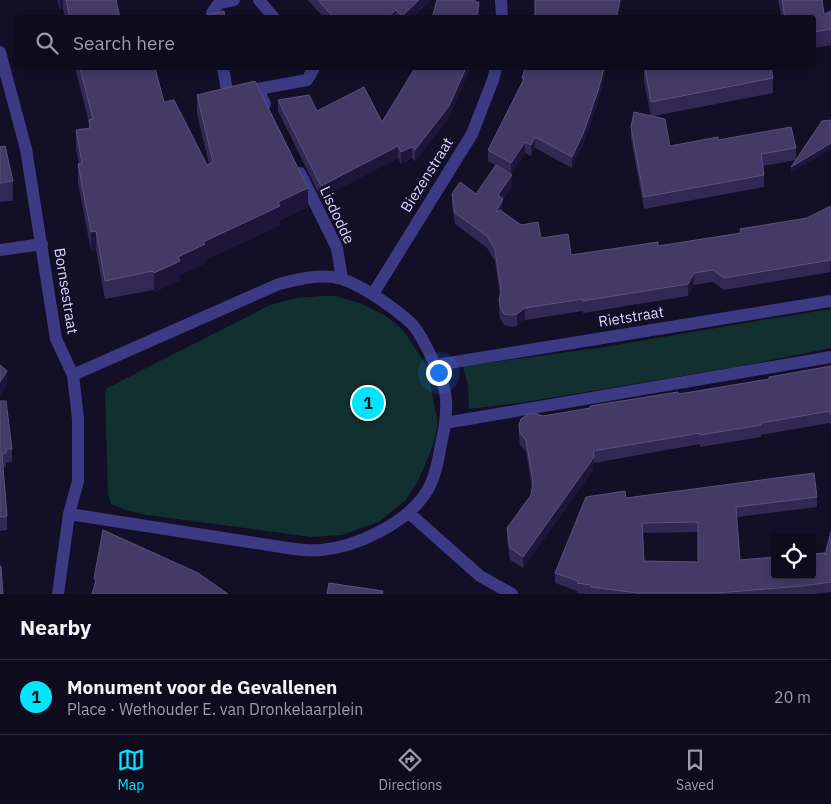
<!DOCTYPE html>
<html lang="en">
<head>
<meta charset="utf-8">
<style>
  :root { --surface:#0e0b1c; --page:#171425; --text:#f1f3f6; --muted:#9b9ba3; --line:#2e2b3b; --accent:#00e5ff }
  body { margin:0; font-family:"IBM Plex Sans",sans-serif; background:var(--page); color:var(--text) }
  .controls { position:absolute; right:15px; bottom:15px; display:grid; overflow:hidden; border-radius:5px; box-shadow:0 2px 8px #0003 }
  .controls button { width:45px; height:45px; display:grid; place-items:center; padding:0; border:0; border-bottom:1px solid var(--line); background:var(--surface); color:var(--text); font:25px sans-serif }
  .you { position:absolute; left:438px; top:372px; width:18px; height:18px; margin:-12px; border:4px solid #fff; border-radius:50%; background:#1a73e8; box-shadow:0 0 0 8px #1a73e833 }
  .badge { display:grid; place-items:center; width:32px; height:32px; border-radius:50%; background:var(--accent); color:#111; font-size:16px; font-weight:700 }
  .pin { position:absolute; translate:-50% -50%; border:2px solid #fff; box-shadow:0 1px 5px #0006 }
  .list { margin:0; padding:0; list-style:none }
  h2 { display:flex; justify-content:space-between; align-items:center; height:65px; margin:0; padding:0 20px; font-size:21px }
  h2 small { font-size:16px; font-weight:400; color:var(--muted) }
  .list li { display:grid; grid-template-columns:32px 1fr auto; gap:15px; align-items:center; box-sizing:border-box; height:75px; padding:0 20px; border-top:1px solid var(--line) }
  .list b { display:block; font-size:19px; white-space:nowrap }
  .list p { margin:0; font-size:16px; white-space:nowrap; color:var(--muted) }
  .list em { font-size:16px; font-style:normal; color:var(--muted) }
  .icon { flex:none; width:28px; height:28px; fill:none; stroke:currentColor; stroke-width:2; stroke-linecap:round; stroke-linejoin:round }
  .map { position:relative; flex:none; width:831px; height:594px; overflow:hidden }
  .search { position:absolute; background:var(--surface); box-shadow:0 2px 8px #0003; left:15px; right:15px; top:15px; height:55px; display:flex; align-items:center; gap:12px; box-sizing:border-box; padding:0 18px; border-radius:5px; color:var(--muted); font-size:19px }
  .sheet { height:140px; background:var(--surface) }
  nav { display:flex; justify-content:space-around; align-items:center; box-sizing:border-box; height:70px; border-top:1px solid var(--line); background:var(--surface); font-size:14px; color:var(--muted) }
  nav a { display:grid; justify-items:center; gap:2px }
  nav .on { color:var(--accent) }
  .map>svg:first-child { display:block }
  .green { fill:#12302f }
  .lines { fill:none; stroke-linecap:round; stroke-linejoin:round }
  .minor { stroke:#3d3a85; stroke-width:12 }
  .wall { fill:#312854; fill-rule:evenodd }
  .shaded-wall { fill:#1d163a }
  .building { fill:#433a66; stroke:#5a527e; fill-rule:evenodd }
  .labels { text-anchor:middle; stroke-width:4; stroke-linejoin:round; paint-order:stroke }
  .street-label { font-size:15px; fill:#d9d4ff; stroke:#130f26 }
</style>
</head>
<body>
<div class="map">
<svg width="831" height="594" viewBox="0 0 831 594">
  <rect width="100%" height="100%" fill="#130f26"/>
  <path class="green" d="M 322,296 L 336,296 L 362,304 L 386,316 L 403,330 L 427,366 L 438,425 L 432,448 L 419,479 L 406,500 L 380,521 L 342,535 L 311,537 L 147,515 L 125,510 L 111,504 L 108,495 L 105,392 L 107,388 L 270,305 L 297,298 Z
    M 831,309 L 831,348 L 742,366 L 519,403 L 469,409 L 468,386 L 463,366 L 598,348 L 768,319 Z"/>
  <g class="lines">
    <path class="minor" d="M 259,0 L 274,18
      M 501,0 L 502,18
      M 213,18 L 212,13 L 219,3 L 234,0
      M 0,52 L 26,149 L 56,339 L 73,375 L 78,419 L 78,481 L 69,514 L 58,594
      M 223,68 L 228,96
      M 265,104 L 258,89 L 307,80 L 314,68
      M 300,173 L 337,248 L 342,279
      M 0,250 L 42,244
      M 373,294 L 472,134 L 493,80 L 496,68
      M 436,365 L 831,301
      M 445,423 L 831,357
      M 409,513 L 480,576 L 512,594
      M 69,514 L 294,549 C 303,550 312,551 321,550 C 356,547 405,524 425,494 C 435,480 438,461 441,444 C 445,428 448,409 445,392 C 442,377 422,335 412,324 C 396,309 363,286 342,279 C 321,273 300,279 279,284 L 73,375"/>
  </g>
  <path class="wall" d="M 57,0 L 118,0 L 118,11 L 120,18 L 65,18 L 63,9 L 60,10 Z
    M 308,0 L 431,0 L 412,18 L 324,18 Z
    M 778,0 L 822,0 L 824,14 L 831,11 L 831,45 L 814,48 L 814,18 L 782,18 Z
    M 75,68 L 155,68 L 164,102 L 207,165 L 209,164 L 197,114 L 197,95 L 308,207 L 280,220 L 280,225 L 205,260 L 205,263 L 180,275 L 180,280 L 154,292 L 153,290 L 105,299 L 96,250 L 91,251 L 78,183 L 78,164 L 79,164 L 76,149 L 76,130 L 89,128 L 89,122 Z
    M 525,68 L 606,68 L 598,102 L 583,145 L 572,168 L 535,148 L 531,156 L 525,153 L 511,174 L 500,168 L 512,187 L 503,200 L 502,212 L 521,225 L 541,238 L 571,255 L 658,246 L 740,233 L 807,218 L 831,206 L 831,272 L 724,290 L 713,282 L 694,285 L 688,296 L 583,313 L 583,311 L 525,320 L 517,326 L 511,327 L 504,325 L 500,318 L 499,312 L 499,300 L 500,295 L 495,261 L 487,248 L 455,224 L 452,206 L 452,194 L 476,194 L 496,165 L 488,161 L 488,150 L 522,84 L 522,78 Z
    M 644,68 L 773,78 L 773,93 L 654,116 L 670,146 L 718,140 L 796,148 L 796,160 L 763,166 L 764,175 L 764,187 L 644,209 L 631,139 L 631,127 L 651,116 L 644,81 Z
    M 278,100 L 317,111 L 382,122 L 449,118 L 415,161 L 412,158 L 401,164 L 398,158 L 321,198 L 278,111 Z
    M 0,147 L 13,181 L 13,201 L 0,202 Z
    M 831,366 L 831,427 L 830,423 L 761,435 L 761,437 L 743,440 L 700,447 L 700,444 L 594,463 L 594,469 L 523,568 L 510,560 L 507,540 L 507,528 L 531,495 L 532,488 L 526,452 L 520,445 L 519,437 L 519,425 L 543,416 L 769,379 Z
    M 0,401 L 12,449 L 12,462 L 6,463 L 6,467 L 3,468 L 7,516 L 7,530 L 0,531 Z
    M 817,497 L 817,507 L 737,517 L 740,560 L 825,555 L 831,532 L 831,592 L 815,594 L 585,594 L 577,593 L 577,591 L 555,583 L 555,573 L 626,498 ZM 698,532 L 698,562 L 644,561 L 643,533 Z"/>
  <path class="shaded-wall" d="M 60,0 L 63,0 L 63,9 L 60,10 Z
    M 115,0 L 118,0 L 118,14 Z
    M 419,0 L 431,0 L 412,18 L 402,18 L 402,16 Z
    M 620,0 L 622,0 L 622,2 L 618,18 L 616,18 Z
    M 479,2 L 479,18 L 477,18 Z
    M 396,10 L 396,18 L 387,18 Z
    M 466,68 L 471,68 L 449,118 L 415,161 L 415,150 Z
    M 604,68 L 606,68 L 598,102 L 583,145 L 572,168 L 572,157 Z
    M 535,137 L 535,148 L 531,156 L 531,145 Z
    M 525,142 L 525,153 L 511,174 L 511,163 Z
    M 831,143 L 831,149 L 791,173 L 791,167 Z
    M 398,146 L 398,158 L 321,198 L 321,186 Z
    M 412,147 L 412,158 L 401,164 L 401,152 Z
    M 512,175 L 512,187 L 503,200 L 503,211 L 496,224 L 498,195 Z
    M 308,188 L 308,207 L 280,220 L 280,225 L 205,260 L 205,263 L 180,275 L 180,280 L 154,292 L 154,273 L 178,257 L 203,242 L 278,202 Z
    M 96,231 L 96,250 L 91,251 L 91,232 Z
    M 831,260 L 831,272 L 830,272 L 830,261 Z
    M 694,273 L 694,285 L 688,296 L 688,284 Z
    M 525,308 L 525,320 L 517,326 L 517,314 Z
    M 7,371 L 7,385 L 0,396 L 0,382 Z
    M 594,457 L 594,469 L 523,568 L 523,557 Z"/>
  <path class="building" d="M 66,0 L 116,0 L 120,18 L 70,18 Z
    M 318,0 L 419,0 L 402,16 L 396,10 L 387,18 L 334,18 Z
    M 437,0 L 475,0 L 475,2 L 479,2 L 477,18 L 432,18 Z
    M 535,0 L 620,0 L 616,18 L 535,18 Z
    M 782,0 L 822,0 L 824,14 L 831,11 L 831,29 L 814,32 L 814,18 L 785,18 Z
    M 224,11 L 225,18 L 197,18 Z
    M 80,68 L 155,68 L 164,102 L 174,100 L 207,165 L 213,162 L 197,95 L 255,81 L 308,188 L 278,202 L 280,206 L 203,242 L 205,244 L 178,257 L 180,261 L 154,273 L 153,271 L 105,281 L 96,231 L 91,232 L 78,164 L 82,163 L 76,130 L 90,128 L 89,120 L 93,119 Z
    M 415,68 L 466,68 L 449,106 L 415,150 L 412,147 L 401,152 L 398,146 L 321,186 L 278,100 L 309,95 L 317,111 L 364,87 L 382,122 Z
    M 525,68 L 604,68 L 598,91 L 583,134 L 572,157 L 535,137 L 531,145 L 525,142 L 511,163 L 488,150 L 524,79 L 522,78 Z
    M 645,68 L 771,68 L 773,78 L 651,102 Z
    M 634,112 L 665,119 L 670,146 L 718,137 L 718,140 L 791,127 L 796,148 L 761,154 L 764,175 L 644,197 L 631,127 Z
    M 831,120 L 831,143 L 791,167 L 822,121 Z
    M 5,146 L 13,181 L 0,183 L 0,147 Z
    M 496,165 L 512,175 L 498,195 L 503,199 L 496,212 L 500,210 L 521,225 L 538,222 L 541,238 L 568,234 L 571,255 L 658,242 L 658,246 L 741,233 L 740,229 L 807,218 L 831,206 L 831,260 L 724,278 L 713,270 L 694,273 L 688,284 L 583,301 L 583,299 L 525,308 L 517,314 L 511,315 L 504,314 L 500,306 L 499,300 L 501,291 L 495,249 L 487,236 L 455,213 L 452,194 L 460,182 L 476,194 Z
    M 0,365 L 7,371 L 0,382 Z
    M 831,366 L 831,415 L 830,411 L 761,423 L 761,425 L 743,428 L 700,435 L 700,433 L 593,451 L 594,457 L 523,557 L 510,548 L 507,528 L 531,495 L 533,482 L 526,440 L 520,433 L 519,425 L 521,419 L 528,414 L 534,413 L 543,416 L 590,408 L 590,406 L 678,392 L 679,394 L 769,379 L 769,377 Z
    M 0,401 L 6,401 L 12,449 L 6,449 L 6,453 L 2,454 L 7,516 L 0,517 Z
    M 814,473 L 817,497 L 736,507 L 740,560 L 775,557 L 775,575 L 812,575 L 812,554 L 825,553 L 825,555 L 831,532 L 831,582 L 802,586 L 717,593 L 638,593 L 591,587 L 591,585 L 577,583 L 578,581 L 555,573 L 586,497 L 625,491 L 626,498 ZM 698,522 L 698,562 L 644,561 L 642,523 Z
    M 103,530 L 198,573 L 228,594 L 92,594 L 96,580 L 94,579 Z
    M 0,566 L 1,566 L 3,594 L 0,594 Z
    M 329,583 L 383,591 L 382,594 L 327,594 Z"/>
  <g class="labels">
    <g class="street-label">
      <text transform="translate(427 175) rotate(-58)" y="5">Biezenstraat</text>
      <text transform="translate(337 215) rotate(65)" y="5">Lisdodde</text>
      <text transform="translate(66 291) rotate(81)" y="5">Bornsestraat</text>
      <text transform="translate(631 317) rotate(-9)" y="5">Rietstraat</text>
    </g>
  </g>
</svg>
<div class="controls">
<button><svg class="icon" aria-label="locate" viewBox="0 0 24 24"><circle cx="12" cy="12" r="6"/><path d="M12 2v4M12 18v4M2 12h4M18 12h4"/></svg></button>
</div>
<div class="you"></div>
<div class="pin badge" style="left:368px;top:403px">1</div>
<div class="search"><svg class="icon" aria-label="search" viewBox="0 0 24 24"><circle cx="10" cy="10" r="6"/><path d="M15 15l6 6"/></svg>Search here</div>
</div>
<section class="sheet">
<h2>Nearby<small></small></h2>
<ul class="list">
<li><span class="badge">1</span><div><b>Monument voor de Gevallenen</b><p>Place · Wethouder E. van Dronkelaarplein</p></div><em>20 m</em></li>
</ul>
</section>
<nav>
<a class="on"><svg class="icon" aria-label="map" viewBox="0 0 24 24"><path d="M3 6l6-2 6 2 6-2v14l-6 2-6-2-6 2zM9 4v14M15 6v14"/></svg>Map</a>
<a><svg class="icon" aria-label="directions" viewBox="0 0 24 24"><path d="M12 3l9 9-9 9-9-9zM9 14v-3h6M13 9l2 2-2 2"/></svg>Directions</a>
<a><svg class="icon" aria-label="saved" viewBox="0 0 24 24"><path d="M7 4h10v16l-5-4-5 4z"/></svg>Saved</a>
</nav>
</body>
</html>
